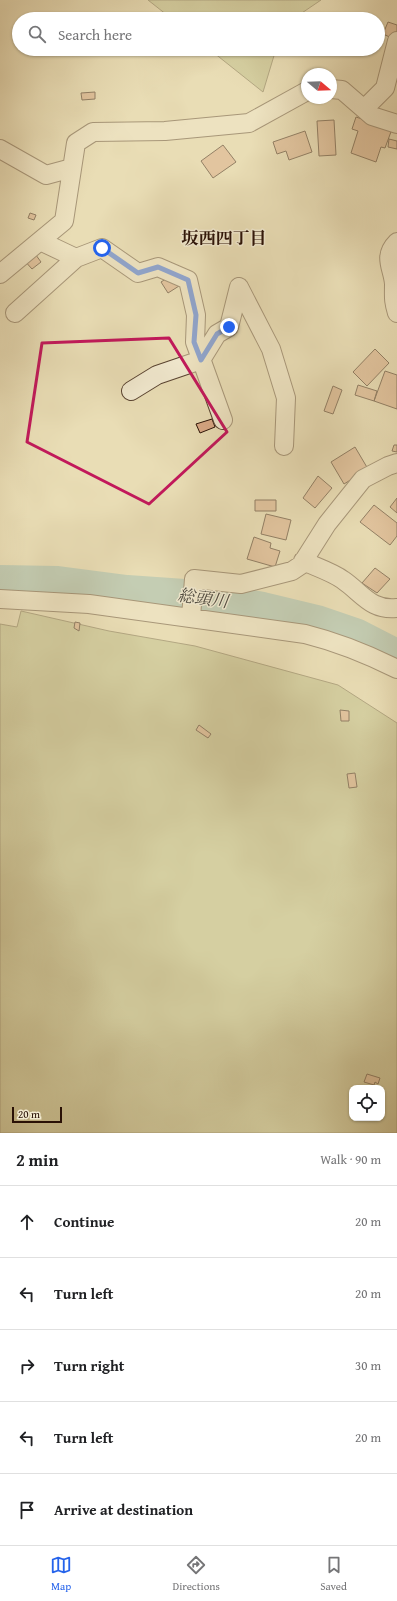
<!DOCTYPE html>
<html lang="en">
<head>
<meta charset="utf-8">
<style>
  :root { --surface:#fff; --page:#f2f2f2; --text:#202124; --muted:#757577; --line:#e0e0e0; --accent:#2563eb }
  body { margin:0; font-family:"Gentium Book Plus","Noto Serif JP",serif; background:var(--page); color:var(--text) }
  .controls { position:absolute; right:12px; bottom:12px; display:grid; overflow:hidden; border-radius:8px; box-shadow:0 1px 3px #0004 }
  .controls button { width:36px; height:36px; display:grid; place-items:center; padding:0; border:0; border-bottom:1px solid var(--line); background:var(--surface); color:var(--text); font:20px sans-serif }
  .compass { position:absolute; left:301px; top:68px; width:36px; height:36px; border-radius:50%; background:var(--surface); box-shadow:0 1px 3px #0004; rotate:109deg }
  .scale { position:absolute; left:12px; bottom:10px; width:50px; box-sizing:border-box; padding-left:4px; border:2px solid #2a1106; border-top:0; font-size:11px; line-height:14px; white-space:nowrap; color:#2a1106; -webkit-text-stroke:3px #f1e9cf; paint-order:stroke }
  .stop { position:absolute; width:12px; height:12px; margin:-9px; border:3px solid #2563eb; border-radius:50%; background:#fff }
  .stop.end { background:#2563eb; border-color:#fff; box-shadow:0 1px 4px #0008 }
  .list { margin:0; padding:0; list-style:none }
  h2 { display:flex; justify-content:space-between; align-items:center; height:52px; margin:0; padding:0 16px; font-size:17px }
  h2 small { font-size:13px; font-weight:400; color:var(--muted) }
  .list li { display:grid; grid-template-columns:26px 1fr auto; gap:12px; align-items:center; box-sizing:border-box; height:72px; padding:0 16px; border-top:1px solid var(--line) }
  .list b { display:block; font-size:15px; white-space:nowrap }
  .list em { font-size:13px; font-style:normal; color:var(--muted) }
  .icon { flex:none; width:22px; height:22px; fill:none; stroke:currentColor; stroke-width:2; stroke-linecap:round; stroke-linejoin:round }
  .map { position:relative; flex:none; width:397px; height:1133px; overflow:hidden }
  .search { position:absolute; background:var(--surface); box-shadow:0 1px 3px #0004; left:12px; right:12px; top:12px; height:44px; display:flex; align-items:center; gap:10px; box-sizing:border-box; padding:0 14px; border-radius:22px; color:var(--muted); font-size:15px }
  .sheet { height:412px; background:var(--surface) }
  nav { display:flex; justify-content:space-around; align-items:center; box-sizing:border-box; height:56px; border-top:1px solid var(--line); background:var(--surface); font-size:11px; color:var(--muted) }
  nav a { display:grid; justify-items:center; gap:2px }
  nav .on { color:var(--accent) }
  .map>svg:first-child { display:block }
  .green { fill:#bcbf89; stroke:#736848; fill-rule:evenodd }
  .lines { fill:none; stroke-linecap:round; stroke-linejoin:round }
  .river { stroke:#97bbb1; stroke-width:30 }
  .building { fill:#d9a885; stroke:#2a1106 }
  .minor-casing { stroke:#5a4432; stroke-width:20 }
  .minor { stroke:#f1e9cf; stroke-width:18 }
  .route { stroke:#2563eb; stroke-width:5 }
  .marked { fill:none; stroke:#c2185b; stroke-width:3; stroke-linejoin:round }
  .labels { text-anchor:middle; stroke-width:3; stroke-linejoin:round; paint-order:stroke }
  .neighbourhood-label { font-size:17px; font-weight:bold; fill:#2a1106; stroke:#f1e9cf }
  .water-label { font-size:17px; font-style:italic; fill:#504c42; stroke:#f1e9cf }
</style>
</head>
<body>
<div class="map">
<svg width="397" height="1133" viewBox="0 0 397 1133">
  <rect width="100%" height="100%" fill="#e9ddb5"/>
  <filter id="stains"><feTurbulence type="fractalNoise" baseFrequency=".005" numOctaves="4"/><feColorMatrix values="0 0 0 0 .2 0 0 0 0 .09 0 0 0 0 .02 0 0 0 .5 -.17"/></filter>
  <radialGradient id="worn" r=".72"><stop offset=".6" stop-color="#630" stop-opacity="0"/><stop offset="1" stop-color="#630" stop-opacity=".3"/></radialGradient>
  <path class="green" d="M 148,0 L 321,0 L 293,19 L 172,19 Z
    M 209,49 L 276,49 L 263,92 Z
    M 21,611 L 109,631 L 195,646 L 338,685 L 397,723 L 397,1133 L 0,1133 L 0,624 L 17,627 ZM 352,1088 L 382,1088 L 382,1118 L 352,1118 Z"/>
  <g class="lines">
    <path class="river" d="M 0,580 L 58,581 L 127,590 L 199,595 L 263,607 L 317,620 L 358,634 L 397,654"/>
  </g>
  <path class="building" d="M 388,22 L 397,25 L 397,31 L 394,39 L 383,34 Z
    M 95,92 L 95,99 L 82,100 L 81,93 Z
    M 356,117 L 392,129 L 385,148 L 381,147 L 376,162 L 351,153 L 358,131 L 352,129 Z
    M 334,120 L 336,155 L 319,156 L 317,121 Z
    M 305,131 L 312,152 L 289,160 L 286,151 L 277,154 L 273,142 Z
    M 389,139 L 397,141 L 397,149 L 388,147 Z
    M 223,145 L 236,162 L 213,178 L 201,161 Z
    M 30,213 L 36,215 L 34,220 L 28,218 Z
    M 33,251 L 41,262 L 32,269 L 23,259 Z
    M 172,275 L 179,286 L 168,293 L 161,282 Z
    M 375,349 L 389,363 L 367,386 L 353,372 Z
    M 385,371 L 397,375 L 397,409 L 374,401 Z
    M 358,385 L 377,391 L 374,401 L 355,395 Z
    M 333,386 L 342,390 L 333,414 L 324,411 Z
    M 212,419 L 215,427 L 200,433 L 196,424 Z
    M 394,445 L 397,445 L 397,452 L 392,451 Z
    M 355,447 L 368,469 L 344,484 L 331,462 Z
    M 318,476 L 332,488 L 315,508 L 303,498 Z
    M 397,498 L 397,513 L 390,507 Z
    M 255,500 L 276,500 L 276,511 L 255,511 Z
    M 374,505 L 397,523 L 397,536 L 390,545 L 360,522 Z
    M 266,514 L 291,520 L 286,540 L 261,534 Z
    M 254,537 L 271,543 L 270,548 L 280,551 L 275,567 L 247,559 Z
    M 375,568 L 390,579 L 377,593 L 362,583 Z
    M 75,622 L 80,623 L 79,631 L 74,628 Z
    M 340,710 L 349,711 L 349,721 L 341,721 Z
    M 199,725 L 211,734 L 208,738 L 196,730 Z
    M 355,773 L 357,787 L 349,788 L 347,774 Z
    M 367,1074 L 380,1078 L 378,1084 L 375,1082 L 374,1085 L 364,1082 Z"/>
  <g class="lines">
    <g class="minor-casing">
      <path id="minor" d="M 331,89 L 342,90 L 372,116 L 397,124
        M 364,109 L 385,88 L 397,41
        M 0,149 L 46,175 L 72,168
        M 397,242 C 382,257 393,268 394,284 C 394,297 393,300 397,313
        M 76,258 L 102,248 L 138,273 L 158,267 L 188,280 L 196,315 L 195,342 L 223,420
        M 0,274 L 64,221 L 76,143 L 93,132 L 165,131 L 249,123 L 307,91
        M 239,287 L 271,349 L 286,398 L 284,446
        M 15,313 L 76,258 L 40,241
        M 131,391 L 157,375 L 201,360 L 217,334 L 229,327 L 239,287
        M 303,561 C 316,567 332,572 343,580 C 362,593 371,611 397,608
        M 0,599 L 89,604 L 305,634 C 337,642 367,654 397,669
        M 191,617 L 194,579 L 241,584 L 292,571 L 301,565 L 327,524 L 363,479 L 388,466 L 397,463"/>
    </g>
    <use href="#minor" class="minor"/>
  </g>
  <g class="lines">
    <path class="route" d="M 102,248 L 138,273 L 158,267 L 188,280 L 196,315 L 194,342 L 201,360 L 217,334 L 229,327"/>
  </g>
  <path d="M0 0H397V1133H0ZM 169,338 L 227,432 L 149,504 L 27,442 L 42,343 Z" fill="#e9ddb5" fill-opacity=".55" fill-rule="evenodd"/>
  <path class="marked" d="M 169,338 L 227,432 L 149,504 L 27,442 L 42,343 Z"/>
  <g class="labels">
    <g class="neighbourhood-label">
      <text x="224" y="244">坂西四丁目</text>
    </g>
    <g class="water-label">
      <text transform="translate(203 598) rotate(8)" y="6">総頭川</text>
    </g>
  </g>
  <rect width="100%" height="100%" filter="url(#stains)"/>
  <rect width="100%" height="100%" fill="url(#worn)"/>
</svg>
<div class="controls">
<button><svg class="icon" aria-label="locate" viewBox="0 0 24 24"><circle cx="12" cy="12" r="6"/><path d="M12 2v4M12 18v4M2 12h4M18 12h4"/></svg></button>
</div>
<svg class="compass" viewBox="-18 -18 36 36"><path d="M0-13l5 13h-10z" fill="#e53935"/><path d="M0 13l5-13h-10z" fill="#757577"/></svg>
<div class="scale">20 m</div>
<div class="stop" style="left:102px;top:248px"></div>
<div class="stop end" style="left:229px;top:327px"></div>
<div class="search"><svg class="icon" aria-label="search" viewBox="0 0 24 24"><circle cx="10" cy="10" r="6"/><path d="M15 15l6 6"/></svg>Search here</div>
</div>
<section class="sheet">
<h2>2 min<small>Walk · 90 m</small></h2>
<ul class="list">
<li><svg class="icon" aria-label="ahead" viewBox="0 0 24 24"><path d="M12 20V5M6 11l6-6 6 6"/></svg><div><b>Continue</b></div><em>20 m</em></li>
<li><svg class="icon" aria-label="left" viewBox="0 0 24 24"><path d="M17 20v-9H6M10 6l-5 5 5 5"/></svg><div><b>Turn left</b></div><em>20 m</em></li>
<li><svg class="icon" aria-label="right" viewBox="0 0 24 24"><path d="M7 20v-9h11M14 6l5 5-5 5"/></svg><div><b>Turn right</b></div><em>30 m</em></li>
<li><svg class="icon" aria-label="left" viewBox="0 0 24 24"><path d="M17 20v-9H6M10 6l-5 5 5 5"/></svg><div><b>Turn left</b></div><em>20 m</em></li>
<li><svg class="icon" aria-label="arrive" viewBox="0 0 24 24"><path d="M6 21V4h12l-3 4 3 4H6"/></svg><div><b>Arrive at destination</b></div></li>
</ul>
</section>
<nav>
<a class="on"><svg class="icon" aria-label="map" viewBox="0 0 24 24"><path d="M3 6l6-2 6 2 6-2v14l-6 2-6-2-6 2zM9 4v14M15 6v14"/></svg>Map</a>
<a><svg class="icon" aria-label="directions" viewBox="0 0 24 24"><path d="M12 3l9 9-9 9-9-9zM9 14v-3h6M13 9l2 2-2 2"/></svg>Directions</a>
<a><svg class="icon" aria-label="saved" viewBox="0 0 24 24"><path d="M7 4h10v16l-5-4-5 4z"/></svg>Saved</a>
</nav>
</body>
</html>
